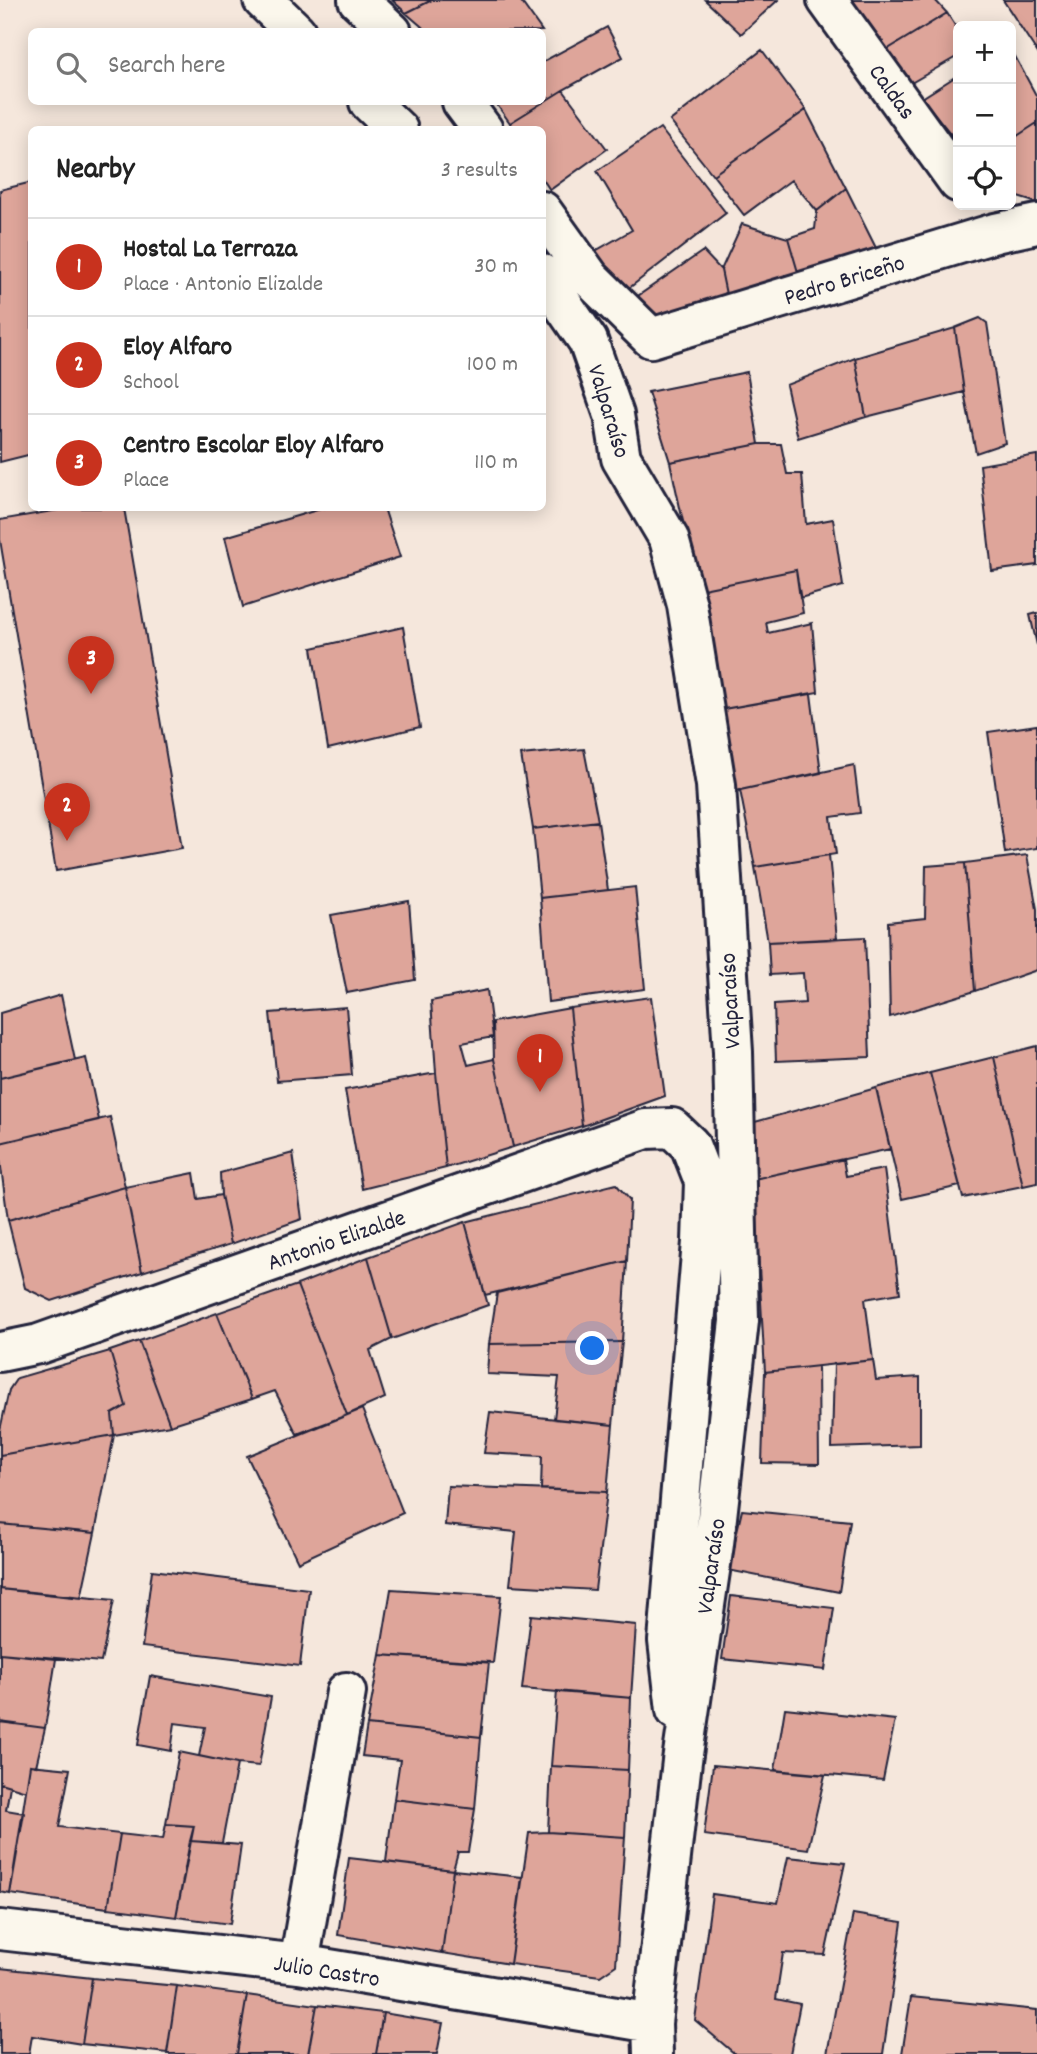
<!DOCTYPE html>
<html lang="en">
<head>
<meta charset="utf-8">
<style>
  :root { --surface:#fff; --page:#f6f6f6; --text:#222; --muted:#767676; --line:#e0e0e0; --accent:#c8321e }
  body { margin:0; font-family:Dekko,sans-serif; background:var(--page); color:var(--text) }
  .controls { position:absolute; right:21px; top:21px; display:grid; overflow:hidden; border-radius:10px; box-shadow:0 4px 18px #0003 }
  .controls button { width:63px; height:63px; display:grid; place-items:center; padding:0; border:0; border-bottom:2px solid var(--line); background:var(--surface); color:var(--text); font:35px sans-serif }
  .you { position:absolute; left:593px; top:1349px; width:24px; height:24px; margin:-18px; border:5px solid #fff; border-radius:50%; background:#1a73e8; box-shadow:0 0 0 10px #1a73e833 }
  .badge { display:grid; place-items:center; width:46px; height:46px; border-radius:50%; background:var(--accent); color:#fff; font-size:23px; font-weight:700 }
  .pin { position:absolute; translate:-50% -58px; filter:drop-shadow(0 2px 4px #0008) }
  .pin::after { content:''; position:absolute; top:37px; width:24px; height:21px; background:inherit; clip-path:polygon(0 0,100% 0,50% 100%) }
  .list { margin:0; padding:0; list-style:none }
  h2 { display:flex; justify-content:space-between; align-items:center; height:91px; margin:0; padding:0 28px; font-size:30px }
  h2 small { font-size:23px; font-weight:400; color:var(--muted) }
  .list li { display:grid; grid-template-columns:46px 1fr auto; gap:21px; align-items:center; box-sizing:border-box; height:98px; padding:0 28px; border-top:2px solid var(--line) }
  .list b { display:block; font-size:26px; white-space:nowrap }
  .list p { margin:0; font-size:23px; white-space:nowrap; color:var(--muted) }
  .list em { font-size:23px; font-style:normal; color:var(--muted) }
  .icon { flex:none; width:38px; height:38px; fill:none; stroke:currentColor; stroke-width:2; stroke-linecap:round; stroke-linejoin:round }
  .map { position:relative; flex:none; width:1037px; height:2054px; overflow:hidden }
  .search { position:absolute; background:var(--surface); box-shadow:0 4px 18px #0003; left:28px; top:28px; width:518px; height:77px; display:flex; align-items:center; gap:18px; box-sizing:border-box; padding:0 24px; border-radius:10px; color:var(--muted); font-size:26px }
  .panel { position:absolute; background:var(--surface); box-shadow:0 4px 18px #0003; left:28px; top:126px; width:518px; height:385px; border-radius:10px }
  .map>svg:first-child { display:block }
  .building { fill:#dea59a; stroke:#22223b; stroke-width:2 }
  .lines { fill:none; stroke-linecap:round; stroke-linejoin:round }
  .minor-casing { stroke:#22223b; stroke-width:44 }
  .minor { stroke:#fbf7ec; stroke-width:38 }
  .labels { text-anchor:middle; stroke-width:5; stroke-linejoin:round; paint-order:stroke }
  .street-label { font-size:24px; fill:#22223b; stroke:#fbf7ec }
</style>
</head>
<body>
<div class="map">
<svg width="1037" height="2054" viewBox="0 0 1037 2054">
  <rect width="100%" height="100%" fill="#f5e7dc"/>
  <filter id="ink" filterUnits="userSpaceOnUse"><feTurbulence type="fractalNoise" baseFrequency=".0143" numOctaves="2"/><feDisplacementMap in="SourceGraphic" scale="14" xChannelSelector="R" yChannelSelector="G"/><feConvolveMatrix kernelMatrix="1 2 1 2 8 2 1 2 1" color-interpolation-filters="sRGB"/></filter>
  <g filter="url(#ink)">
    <path class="building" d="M 392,0 L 432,0 L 406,13 Z
      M 432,0 L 520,0 L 542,31 L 428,32 L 406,13 Z
      M 705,0 L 778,0 L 741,34 Z
      M 842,0 L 935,0 L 947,13 L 885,51 Z
      M 1003,0 L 1037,0 L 1037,52 Z
      M 947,13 L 958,30 L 958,56 L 911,83 L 885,51 Z
      M 607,27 L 623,57 L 563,90 L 510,123 L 495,102 L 542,102 L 542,62 Z
      M 1011,49 L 1037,97 L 1037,123 L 1011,140 Z
      M 762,50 L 806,110 L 713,175 L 670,121 Z
      M 958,75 L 958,143 L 922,98 Z
      M 563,90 L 607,149 L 550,190 L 542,178 L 542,130 L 514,130 L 510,123 Z
      M 806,110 L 846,188 L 817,211 L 791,180 L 744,215 L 713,175 Z
      M 1037,123 L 1037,202 L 1034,202 L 1011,195 L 1011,140 Z
      M 660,128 L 726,213 L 624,292 L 585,257 L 632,230 L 597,171 Z
      M 32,182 L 32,454 L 0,462 L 0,190 Z
      M 846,188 L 876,248 L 874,262 L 800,279 L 788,238 L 815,229 L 817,211 Z
      M 742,224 L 788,238 L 800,279 L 728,304 L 721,270 Z
      M 703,251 L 721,270 L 728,304 L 645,328 L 635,298 Z
      M 980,318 L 987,323 L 1005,443 L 976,453 L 964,392 L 955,328 Z
      M 955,328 L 964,392 L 866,417 L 855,358 Z
      M 855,358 L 866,417 L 798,438 L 786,385 Z
      M 747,372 L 759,444 L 670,462 L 648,392 Z
      M 759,444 L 781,444 L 787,474 L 802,474 L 806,524 L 833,519 L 843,586 L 800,598 L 796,570 L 698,590 L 670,462 Z
      M 1037,455 L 1037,565 L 992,571 L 980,465 Z
      M 70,508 L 124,508 L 182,848 L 56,871 L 0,540 L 0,520 Z
      M 324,508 L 384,508 L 400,557 L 243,607 L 225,537 Z
      M 796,570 L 803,613 L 766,622 L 768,633 L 812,623 L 818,692 L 718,710 L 698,590 Z
      M 1037,613 L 1037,645 L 1030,615 Z
      M 403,627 L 420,727 L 328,749 L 312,648 Z
      M 811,694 L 821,773 L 731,792 L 718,710 Z
      M 1037,725 L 1037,848 L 1005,853 L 988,732 Z
      M 584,749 L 598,821 L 533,829 L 521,755 Z
      M 854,765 L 860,813 L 831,817 L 836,854 L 755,867 L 740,790 Z
      M 598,821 L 608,890 L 540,898 L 533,829 Z
      M 829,855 L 837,939 L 768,942 L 755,867 Z
      M 1027,855 L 1037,909 L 1037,970 L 975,991 L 965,863 Z
      M 965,863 L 975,991 L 890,1017 L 888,922 L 925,918 L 926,866 Z
      M 635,887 L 645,989 L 548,1002 L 540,898 Z
      M 409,901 L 415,980 L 347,993 L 331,915 Z
      M 865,937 L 870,1057 L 776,1061 L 774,1005 L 805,1003 L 803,973 L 770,975 L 768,942 Z
      M 487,990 L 493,1037 L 462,1043 L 468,1065 L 494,1059 L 513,1147 L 446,1168 L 436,1073 L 431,1001 Z
      M 61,995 L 75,1060 L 0,1078 L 0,1013 Z
      M 651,997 L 665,1096 L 582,1126 L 570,1008 Z
      M 346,1007 L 352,1075 L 277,1081 L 270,1013 Z
      M 570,1008 L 582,1126 L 513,1147 L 494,1059 L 493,1022 Z
      M 1037,1046 L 1037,1183 L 1023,1186 L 994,1057 Z
      M 994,1057 L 1023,1186 L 963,1198 L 930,1073 Z
      M 86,1058 L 99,1120 L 0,1143 L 0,1078 Z
      M 436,1073 L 446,1168 L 362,1189 L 345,1090 Z
      M 930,1073 L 960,1186 L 902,1199 L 876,1088 Z
      M 876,1088 L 890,1149 L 754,1179 L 737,1127 Z
      M 110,1117 L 125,1187 L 8,1220 L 0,1160 L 0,1143 Z
      M 293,1153 L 302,1219 L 231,1244 L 221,1195 L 220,1173 Z
      M 843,1159 L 846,1176 L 884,1169 L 900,1293 L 865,1299 L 873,1360 L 765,1372 L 754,1179 Z
      M 194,1173 L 198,1199 L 221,1195 L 231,1244 L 142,1272 L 125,1187 Z
      M 616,1184 L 630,1200 L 627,1261 L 485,1295 L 465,1222 Z
      M 125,1187 L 142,1272 L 52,1301 L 25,1288 L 8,1220 Z
      M 465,1222 L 488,1305 L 392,1339 L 368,1257 Z
      M 368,1257 L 392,1339 L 370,1350 L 385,1398 L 347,1415 L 297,1285 Z
      M 627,1261 L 622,1342 L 489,1344 L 497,1293 Z
      M 297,1285 L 347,1415 L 297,1434 L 275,1391 L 252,1399 L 217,1313 Z
      M 217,1313 L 252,1399 L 170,1425 L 139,1341 Z
      M 139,1341 L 170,1425 L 114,1435 L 112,1414 L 126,1406 L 110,1351 Z
      M 622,1342 L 613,1425 L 554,1419 L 559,1377 L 487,1374 L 489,1344 Z
      M 110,1351 L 126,1406 L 112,1414 L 114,1435 L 0,1455 L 0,1430 L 9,1390 L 17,1378 Z
      M 873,1360 L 876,1380 L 920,1377 L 920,1445 L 832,1448 L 834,1364 Z
      M 818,1366 L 819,1464 L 762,1463 L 765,1372 Z
      M 362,1409 L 403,1513 L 298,1562 L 247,1456 Z
      M 490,1412 L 613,1425 L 607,1492 L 541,1489 L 542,1456 L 484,1453 Z
      M 114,1435 L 95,1533 L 0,1524 L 0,1455 Z
      M 448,1486 L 607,1492 L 595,1590 L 510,1585 L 516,1532 L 445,1525 Z
      M 742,1510 L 850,1521 L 839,1592 L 728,1570 Z
      M 0,1524 L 95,1533 L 81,1598 L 0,1589 Z
      M 152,1570 L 309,1589 L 300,1666 L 142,1647 Z
      M 0,1589 L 114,1600 L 101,1662 L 0,1653 Z
      M 391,1589 L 501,1596 L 493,1663 L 380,1655 Z
      M 731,1596 L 834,1608 L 825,1670 L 722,1659 Z
      M 531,1615 L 636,1625 L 631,1698 L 522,1689 Z
      M 0,1653 L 56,1659 L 45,1728 L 0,1722 Z
      M 380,1655 L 489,1662 L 481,1737 L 367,1725 Z
      M 150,1676 L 271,1697 L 259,1766 L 237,1764 L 199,1756 L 205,1727 L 175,1723 L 171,1751 L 138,1745 Z
      M 557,1691 L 631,1698 L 628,1770 L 551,1766 Z
      M 785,1708 L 895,1720 L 883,1780 L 775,1770 Z
      M 0,1722 L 45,1728 L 36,1766 L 30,1765 L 26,1791 L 0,1783 Z
      M 367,1725 L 481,1737 L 475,1809 L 394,1799 L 400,1760 L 362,1756 Z
      M 179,1752 L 237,1764 L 222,1843 L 190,1841 L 194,1826 L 166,1824 Z
      M 30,1765 L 70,1769 L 59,1827 L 120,1834 L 108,1908 L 10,1894 Z
      M 713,1765 L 825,1775 L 808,1849 L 704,1835 Z
      M 551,1766 L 628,1770 L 625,1837 L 548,1832 Z
      M 0,1783 L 10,1786 L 6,1810 L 24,1813 L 10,1894 L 0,1892 Z
      M 394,1799 L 475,1809 L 468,1852 L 458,1852 L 453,1870 L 386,1862 Z
      M 166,1824 L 194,1826 L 176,1917 L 108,1908 L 120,1834 L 163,1839 Z
      M 548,1832 L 625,1837 L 616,1965 L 600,1976 L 510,1964 L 529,1833 Z
      M 190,1841 L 241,1845 L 230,1924 L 176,1917 Z
      M 788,1857 L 845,1863 L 825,1955 L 783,1953 L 776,1999 L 800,2004 L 790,2054 L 735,2054 L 695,2020 L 712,1894 L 778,1903 Z
      M 349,1858 L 453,1870 L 442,1953 L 338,1935 Z
      M 453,1870 L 522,1877 L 510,1964 L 442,1953 Z
      M 853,1914 L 902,1922 L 883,2054 L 827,2054 Z
      M 0,1968 L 92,1978 L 82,2044 L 32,2036 L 29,2054 L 0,2054 Z
      M 92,1978 L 177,1986 L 167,2053 L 82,2044 Z
      M 177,1986 L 247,1995 L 237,2054 L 167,2054 Z
      M 247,1995 L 317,2005 L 308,2054 L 237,2054 Z
      M 911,1997 L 1037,2010 L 1037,2054 L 902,2054 Z
      M 317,2005 L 383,2013 L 376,2054 L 308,2054 Z
      M 383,2013 L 443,2023 L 437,2054 L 376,2054 Z"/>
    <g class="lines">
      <g class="minor-casing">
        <path id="minor" d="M 263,0 L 296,32
          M 358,0 L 392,32
          M 827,0 L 958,182
          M 369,102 L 398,130
          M 462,102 L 483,130
          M 542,211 L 590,278 L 651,338 L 995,233 L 1037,224
          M 542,274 L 588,341 L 614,415 L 621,458 L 669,539 L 687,605 L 716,785 L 733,1052 L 739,1321 L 714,1544 L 682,1761 L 652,2023 L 653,2054
          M 0,1352 L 39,1344 L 646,1129 L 672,1128 L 690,1145 L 704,1181 L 702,1242 L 668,1641 L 676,1710
          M 0,1930 L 299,1964 L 652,2023
          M 299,1964 L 346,1692"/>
      </g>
      <use href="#minor" class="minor"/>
    </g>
  </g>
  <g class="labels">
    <g class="street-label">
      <text transform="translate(893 91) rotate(54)" y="8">Caldas</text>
      <text transform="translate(844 279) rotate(-17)" y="8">Pedro Briceño</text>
      <text transform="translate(610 411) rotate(73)" y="8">Valparaíso</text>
      <text transform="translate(729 1001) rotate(-93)" y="8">Valparaíso</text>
      <text transform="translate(336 1239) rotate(-19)" y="8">Antonio Elizalde</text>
      <text transform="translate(710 1566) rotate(-82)" y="8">Valparaíso</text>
      <text transform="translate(327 1970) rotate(9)" y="8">Julio Castro</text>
    </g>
  </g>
</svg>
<div class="controls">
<button>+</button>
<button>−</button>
<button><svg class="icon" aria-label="locate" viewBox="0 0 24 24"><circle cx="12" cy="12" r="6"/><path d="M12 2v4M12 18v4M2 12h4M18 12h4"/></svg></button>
</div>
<div class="you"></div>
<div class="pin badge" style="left:540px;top:1092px">1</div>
<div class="pin badge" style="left:67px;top:841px">2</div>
<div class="pin badge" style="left:91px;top:694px">3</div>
<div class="search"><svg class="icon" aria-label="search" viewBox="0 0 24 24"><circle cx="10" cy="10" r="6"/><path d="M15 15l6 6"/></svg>Search here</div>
<section class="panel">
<h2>Nearby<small>3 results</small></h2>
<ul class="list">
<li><span class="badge">1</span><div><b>Hostal La Terraza</b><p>Place · Antonio Elizalde</p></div><em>30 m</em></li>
<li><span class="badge">2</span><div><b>Eloy Alfaro</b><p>School</p></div><em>100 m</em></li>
<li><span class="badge">3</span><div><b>Centro Escolar Eloy Alfaro</b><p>Place</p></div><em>110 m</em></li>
</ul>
</section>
</div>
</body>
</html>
